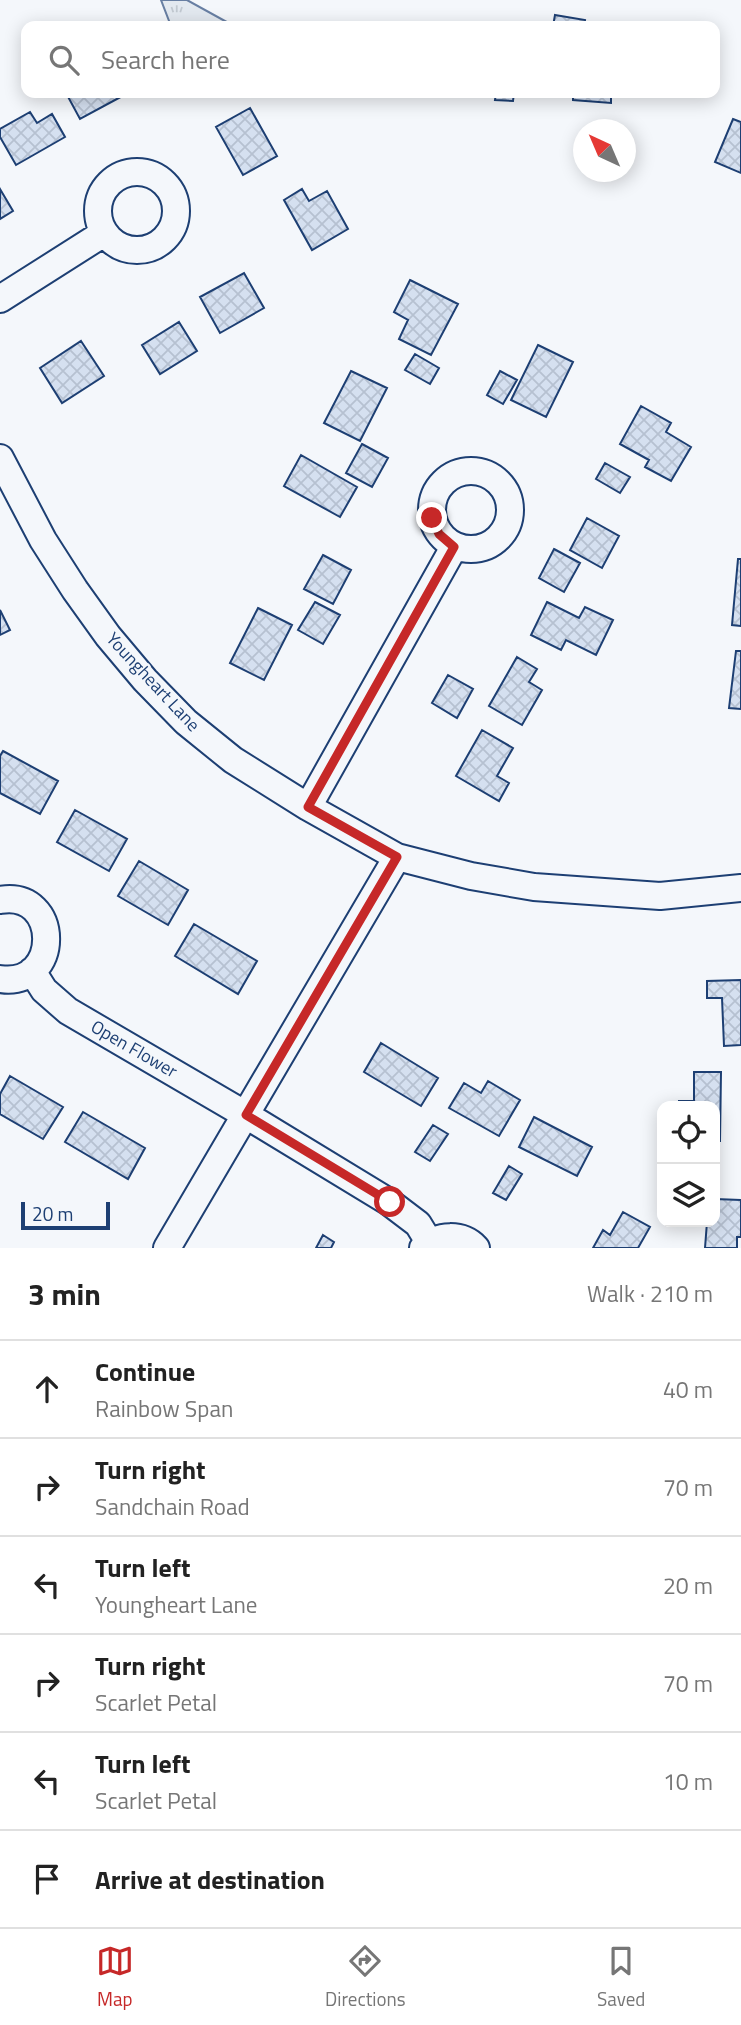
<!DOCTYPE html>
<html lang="en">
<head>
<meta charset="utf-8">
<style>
  :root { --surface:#fff; --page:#f2f2f2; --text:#222; --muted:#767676; --line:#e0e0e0; --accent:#c62828 }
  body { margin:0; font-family:"Titillium Web",sans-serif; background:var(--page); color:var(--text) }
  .controls { position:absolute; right:21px; bottom:21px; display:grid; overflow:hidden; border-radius:14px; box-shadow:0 4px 18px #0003 }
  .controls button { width:63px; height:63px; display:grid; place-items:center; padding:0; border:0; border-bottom:2px solid var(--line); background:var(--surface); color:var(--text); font:35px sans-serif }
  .compass { position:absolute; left:573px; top:119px; width:63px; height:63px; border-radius:50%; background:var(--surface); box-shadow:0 4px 18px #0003; rotate:316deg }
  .scale { position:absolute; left:21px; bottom:18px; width:89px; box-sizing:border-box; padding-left:7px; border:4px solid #1d3f73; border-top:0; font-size:19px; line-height:24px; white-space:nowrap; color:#1d3f73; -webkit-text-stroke:5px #f4f7fb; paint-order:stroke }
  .stop { position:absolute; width:21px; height:21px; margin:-16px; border:5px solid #c62828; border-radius:50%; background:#fff }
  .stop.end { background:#c62828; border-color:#fff; box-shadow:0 2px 7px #0008 }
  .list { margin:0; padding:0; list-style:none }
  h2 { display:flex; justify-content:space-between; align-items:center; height:91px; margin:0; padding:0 28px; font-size:30px }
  h2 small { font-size:23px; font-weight:400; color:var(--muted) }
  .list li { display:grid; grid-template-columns:46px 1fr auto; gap:21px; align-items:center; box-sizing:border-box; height:98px; padding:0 28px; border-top:2px solid var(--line) }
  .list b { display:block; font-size:26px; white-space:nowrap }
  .list p { margin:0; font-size:23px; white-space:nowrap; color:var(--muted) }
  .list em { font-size:23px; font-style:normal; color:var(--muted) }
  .icon { flex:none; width:38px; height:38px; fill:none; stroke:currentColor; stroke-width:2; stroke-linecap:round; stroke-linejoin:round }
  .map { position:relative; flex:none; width:741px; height:1248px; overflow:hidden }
  .search { position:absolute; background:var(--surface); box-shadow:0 4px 18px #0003; left:21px; right:21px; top:21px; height:77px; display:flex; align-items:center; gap:18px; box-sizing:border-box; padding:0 24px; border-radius:14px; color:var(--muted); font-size:26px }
  .sheet { height:679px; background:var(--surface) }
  nav { display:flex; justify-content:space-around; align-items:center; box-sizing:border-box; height:98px; border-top:2px solid var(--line); background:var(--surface); font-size:19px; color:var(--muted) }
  nav a { display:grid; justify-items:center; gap:4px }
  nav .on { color:var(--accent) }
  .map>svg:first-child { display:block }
  .park { fill:url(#park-tufts); stroke:#687fa3; stroke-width:2 }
  .building { fill:url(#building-cross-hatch); stroke:#1d3f73; stroke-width:2 }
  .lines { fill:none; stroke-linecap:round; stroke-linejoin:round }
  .minor-casing { stroke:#1d3f73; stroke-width:30 }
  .minor { stroke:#f4f7fb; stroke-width:26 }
  .route { stroke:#c62828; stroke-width:9 }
  .labels { text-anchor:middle; stroke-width:5; stroke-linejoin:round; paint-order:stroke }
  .street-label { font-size:18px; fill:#1d3f73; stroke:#f4f7fb }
</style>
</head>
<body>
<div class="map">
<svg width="741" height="1248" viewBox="0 0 741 1248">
  <defs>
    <pattern id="park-tufts" width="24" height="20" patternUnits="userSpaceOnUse" patternTransform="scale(1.75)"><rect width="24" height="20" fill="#e3e9f0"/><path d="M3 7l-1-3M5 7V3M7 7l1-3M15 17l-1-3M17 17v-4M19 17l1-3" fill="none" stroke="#c2c9d1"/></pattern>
    <pattern id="building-cross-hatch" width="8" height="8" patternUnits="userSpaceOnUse" patternTransform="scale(1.75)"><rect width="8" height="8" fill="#d5e0f0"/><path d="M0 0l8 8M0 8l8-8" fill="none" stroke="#b6c1d1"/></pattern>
  </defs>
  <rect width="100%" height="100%" fill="#f4f7fb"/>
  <path class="park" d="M 161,0 L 187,0 L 234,26 L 171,26 Z"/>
  <path class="building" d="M 555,15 L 585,20 L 584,26 L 553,26 Z
    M 66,93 L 128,93 L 80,119 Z
    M 496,93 L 514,93 L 513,101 L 495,100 Z
    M 573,93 L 611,93 L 611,103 L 573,100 Z
    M 250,108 L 277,156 L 243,175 L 216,127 Z
    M 30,112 L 37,123 L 52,114 L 65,137 L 16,165 L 0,137 L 0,129 Z
    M 733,119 L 741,122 L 741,173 L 715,162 Z
    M 0,189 L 13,211 L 0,219 Z
    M 302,189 L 309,201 L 327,191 L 348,229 L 312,250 L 284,200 Z
    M 244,273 L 264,308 L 220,333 L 200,297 Z
    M 410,280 L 458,304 L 431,355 L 399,339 L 408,320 L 394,312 Z
    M 179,322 L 197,351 L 160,374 L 142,345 Z
    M 81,341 L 104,376 L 62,403 L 40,368 Z
    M 538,345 L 573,362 L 546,417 L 511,400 Z
    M 415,354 L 439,368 L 430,384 L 405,370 Z
    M 351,371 L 387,388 L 360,441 L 324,423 Z
    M 500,371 L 517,380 L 503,404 L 487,395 Z
    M 641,406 L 671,423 L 666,432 L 691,447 L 671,481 L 645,467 L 649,460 L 620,444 Z
    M 362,444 L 388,458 L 372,487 L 346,473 Z
    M 301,455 L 357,487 L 340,517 L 284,486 Z
    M 605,463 L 630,477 L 620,493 L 596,479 Z
    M 587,518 L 619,536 L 602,568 L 570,550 Z
    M 554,549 L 580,563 L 564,592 L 539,578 Z
    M 323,555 L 351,570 L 333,604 L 304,589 Z
    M 738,559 L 741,559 L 741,626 L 732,625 Z
    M 315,602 L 340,615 L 323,644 L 298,630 Z
    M 547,602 L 579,618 L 585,607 L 613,620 L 596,655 L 566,640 L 561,650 L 531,635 Z
    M 258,608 L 292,625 L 264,680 L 230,663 Z
    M 0,610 L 10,630 L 0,635 Z
    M 736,651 L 741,651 L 741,709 L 729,708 Z
    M 517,657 L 537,669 L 529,682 L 542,690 L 522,725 L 489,706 Z
    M 448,675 L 473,689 L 457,718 L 432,703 Z
    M 482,730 L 513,748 L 497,776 L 509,783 L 499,801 L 456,776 Z
    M 3,751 L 58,781 L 40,814 L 0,793 L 0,756 Z
    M 75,810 L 127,839 L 109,871 L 57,842 Z
    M 139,861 L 188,890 L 168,925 L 118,896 Z
    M 194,924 L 257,961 L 238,994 L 175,956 Z
    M 741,980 L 741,1045 L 724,1046 L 722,998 L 707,998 L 707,981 Z
    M 381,1043 L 438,1078 L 421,1106 L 364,1072 Z
    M 694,1072 L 721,1072 L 720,1141 L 715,1141 L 715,1106 L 679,1106 L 679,1101 L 694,1101 Z
    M 10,1076 L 63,1107 L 43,1139 L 0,1114 L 0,1094 Z
    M 488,1081 L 520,1100 L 499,1136 L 449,1108 L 464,1083 L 481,1093 Z
    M 83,1112 L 145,1148 L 128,1179 L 65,1142 Z
    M 534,1117 L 592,1147 L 577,1176 L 519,1147 Z
    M 433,1125 L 448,1134 L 430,1161 L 415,1152 Z
    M 509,1166 L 522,1174 L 506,1200 L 493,1193 Z
    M 715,1199 L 741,1200 L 741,1237 L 737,1237 L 737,1248 L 705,1248 L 707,1222 L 715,1222 Z
    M 623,1212 L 650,1227 L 638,1248 L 593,1248 L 603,1230 L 610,1235 Z
    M 323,1235 L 334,1242 L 331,1248 L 316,1248 Z"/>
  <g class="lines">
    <g class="minor-casing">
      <path id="minor" d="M98 211a39 39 0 1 1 78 0a39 39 0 1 1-78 0Z
        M 0,299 L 104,233
        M 0,458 L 43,540 L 75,590 L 108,636 L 145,680 L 186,722 L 233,760 L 308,807 L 397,857 L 471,876 L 534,887 L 660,896 L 741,888
        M432 510a39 39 0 1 1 78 0a39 39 0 1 1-78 0Z
        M 308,807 L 454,547
        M 0,900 C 61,889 62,988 0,979
        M 32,971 L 44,990 L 68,1011 L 246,1115 L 389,1202 L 418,1224 L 429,1242
        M 167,1248 L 397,857
        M 423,1248 C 438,1234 462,1233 476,1248"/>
    </g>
    <use href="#minor" class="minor"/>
  </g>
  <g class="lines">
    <path class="route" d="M 390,1202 L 246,1115 L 397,857 L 308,807 L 454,547 L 439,534 L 432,518"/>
  </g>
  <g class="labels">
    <g class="street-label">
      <text transform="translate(153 682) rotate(47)" y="6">Youngheart Lane</text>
      <text transform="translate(134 1049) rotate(30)" y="6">Open Flower</text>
    </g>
  </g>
</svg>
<div class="controls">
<button><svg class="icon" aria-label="locate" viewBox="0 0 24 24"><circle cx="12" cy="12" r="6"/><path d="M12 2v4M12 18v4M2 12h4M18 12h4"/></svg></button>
<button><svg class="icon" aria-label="layers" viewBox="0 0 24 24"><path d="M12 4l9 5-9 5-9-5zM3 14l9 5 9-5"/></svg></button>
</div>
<svg class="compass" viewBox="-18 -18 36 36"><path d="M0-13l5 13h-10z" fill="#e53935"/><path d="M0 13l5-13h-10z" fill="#767676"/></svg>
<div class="scale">20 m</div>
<div class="stop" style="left:390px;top:1202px"></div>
<div class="stop end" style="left:432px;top:518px"></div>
<div class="search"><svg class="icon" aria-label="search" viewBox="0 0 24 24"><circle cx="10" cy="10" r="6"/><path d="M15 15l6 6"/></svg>Search here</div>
</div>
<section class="sheet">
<h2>3 min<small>Walk · 210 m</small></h2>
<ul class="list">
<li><svg class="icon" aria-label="ahead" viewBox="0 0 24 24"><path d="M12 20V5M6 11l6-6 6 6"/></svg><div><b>Continue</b><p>Rainbow Span</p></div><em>40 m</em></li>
<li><svg class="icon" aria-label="right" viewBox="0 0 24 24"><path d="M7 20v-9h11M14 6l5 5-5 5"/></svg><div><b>Turn right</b><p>Sandchain Road</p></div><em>70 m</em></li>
<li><svg class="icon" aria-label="left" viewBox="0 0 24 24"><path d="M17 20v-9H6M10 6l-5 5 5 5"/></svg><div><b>Turn left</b><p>Youngheart Lane</p></div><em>20 m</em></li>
<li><svg class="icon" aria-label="right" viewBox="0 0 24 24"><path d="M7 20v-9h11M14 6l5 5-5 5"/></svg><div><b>Turn right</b><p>Scarlet Petal</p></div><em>70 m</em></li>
<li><svg class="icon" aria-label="left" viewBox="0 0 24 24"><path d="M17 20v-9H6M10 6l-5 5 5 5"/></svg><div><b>Turn left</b><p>Scarlet Petal</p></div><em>10 m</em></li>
<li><svg class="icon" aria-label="arrive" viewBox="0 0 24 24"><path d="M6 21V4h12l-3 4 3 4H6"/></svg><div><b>Arrive at destination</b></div></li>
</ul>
</section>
<nav>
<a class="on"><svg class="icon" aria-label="map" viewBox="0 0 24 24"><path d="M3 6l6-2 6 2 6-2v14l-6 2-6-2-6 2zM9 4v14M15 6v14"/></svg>Map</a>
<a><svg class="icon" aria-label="directions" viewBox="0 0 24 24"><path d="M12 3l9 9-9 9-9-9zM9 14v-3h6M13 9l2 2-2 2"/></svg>Directions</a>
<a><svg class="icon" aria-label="saved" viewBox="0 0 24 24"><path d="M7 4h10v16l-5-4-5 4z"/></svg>Saved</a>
</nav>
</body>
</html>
